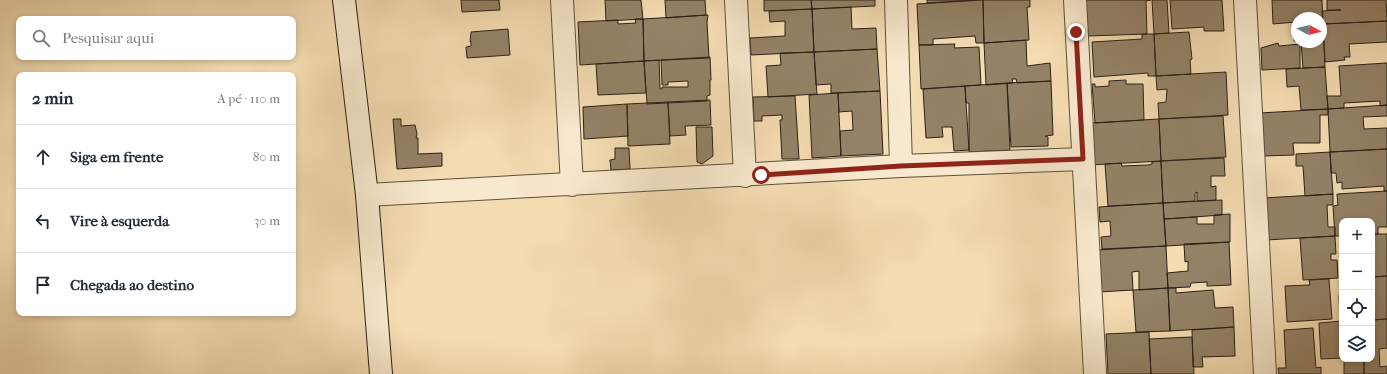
<!DOCTYPE html>
<html lang="pt">
<head>
<meta charset="utf-8">
<style>
  :root { --surface:#fff; --page:#f6f6f7; --text:#1f2937; --muted:#747a83; --line:#e0e1e3 }
  body { margin:0; font-family:"IM FELL French Canon",serif; background:var(--page); color:var(--text) }
  .controls { position:absolute; right:12px; bottom:12px; display:grid; overflow:hidden; border-radius:8px; box-shadow:0 2px 6px #0003 }
  .controls button { width:36px; height:36px; display:grid; place-items:center; padding:0; border:0; border-bottom:1px solid var(--line); background:var(--surface); color:var(--text); font:20px sans-serif }
  .compass { position:absolute; left:1291px; top:12px; width:36px; height:36px; border-radius:50%; background:var(--surface); box-shadow:0 2px 6px #0003; rotate:98deg }
  .stop { position:absolute; width:12px; height:12px; margin:-9px; border:3px solid #8f2418; border-radius:50%; background:#fff }
  .stop.end { background:#8f2418; border-color:#fff; box-shadow:0 1px 4px #0008 }
  .list { margin:0; padding:0; list-style:none }
  h2 { display:flex; justify-content:space-between; align-items:center; height:52px; margin:0; padding:0 16px; font-size:17px }
  h2 small { font-size:13px; font-weight:400; color:var(--muted) }
  .list li { display:grid; grid-template-columns:26px 1fr auto; gap:12px; align-items:center; box-sizing:border-box; height:64px; padding:0 16px; border-top:1px solid var(--line) }
  .list b { display:block; font-size:15px; white-space:nowrap }
  .list em { font-size:13px; font-style:normal; color:var(--muted) }
  .icon { flex:none; width:22px; height:22px; fill:none; stroke:currentColor; stroke-width:2; stroke-linecap:round; stroke-linejoin:round }
  .map { position:relative; flex:none; width:1387px; height:374px; overflow:hidden }
  .search { position:absolute; background:var(--surface); box-shadow:0 2px 6px #0003; left:16px; top:16px; width:280px; height:44px; display:flex; align-items:center; gap:10px; box-sizing:border-box; padding:0 14px; border-radius:8px; color:var(--muted); font-size:15px }
  .panel { position:absolute; background:var(--surface); box-shadow:0 2px 6px #0003; left:16px; top:72px; width:280px; height:244px; border-radius:8px }
  .map>svg:first-child { display:block }
  .building { fill:#948267; stroke:#2b2116 }
  .lines { fill:none; stroke-linecap:round; stroke-linejoin:round }
  .street-casing { stroke:#5d503d; stroke-width:24 }
  .secondary-casing { stroke:#2b2116; stroke-width:24 }
  .street { stroke:#f8e8cd; stroke-width:22 }
  .secondary { stroke:#f8e8cd; stroke-width:22 }
  .route { stroke:#8f2418; stroke-width:5 }
</style>
</head>
<body>
<div class="map">
<svg width="1387" height="374" viewBox="0 0 1387 374">
  <rect width="100%" height="100%" fill="#f4dcb2"/>
  <filter id="stains"><feTurbulence type="fractalNoise" baseFrequency=".005" numOctaves="4"/><feColorMatrix values="0 0 0 0 .2 0 0 0 0 .09 0 0 0 0 .02 0 0 0 .5 -.17"/></filter>
  <radialGradient id="worn" r=".72"><stop offset=".6" stop-color="#630" stop-opacity="0"/><stop offset="1" stop-color="#630" stop-opacity=".3"/></radialGradient>
  <path class="building" d="M 461,0 L 499,0 L 500,10 L 462,12 Z
    M 605,0 L 641,0 L 643,19 L 606,21 Z
    M 665,0 L 705,0 L 706,15 L 666,18 Z
    M 764,0 L 811,0 L 812,9 L 764,11 Z
    M 811,0 L 875,0 L 875,6 L 812,9 Z
    M 927,0 L 975,0 L 927,3 Z
    M 983,0 L 984,43 L 976,43 L 975,36 L 933,39 L 933,45 L 919,45 L 917,4 Z
    M 983,0 L 1030,0 L 1030,7 L 1027,7 L 1029,40 L 984,43 Z
    M 1083,0 L 1151,0 L 1146,1 L 1147,34 L 1088,36 L 1087,22 L 1085,22 Z
    M 1152,0 L 1167,0 L 1169,33 L 1154,34 Z
    M 1170,0 L 1222,0 L 1224,31 L 1204,31 L 1204,27 L 1172,29 Z
    M 1272,0 L 1322,0 L 1323,24 L 1321,24 L 1321,18 L 1297,18 L 1297,25 L 1296,22 L 1273,24 Z
    M 1327,0 L 1386,0 L 1387,21 L 1323,24 L 1322,11 L 1341,10 L 1327,10 Z
    M 851,7 L 852,29 L 876,28 L 877,49 L 814,52 L 812,9 Z
    M 812,9 L 814,52 L 751,55 L 750,38 L 785,36 L 785,21 L 770,22 L 769,11 Z
    M 708,15 L 707,22 L 709,58 L 644,61 L 643,19 Z
    M 635,19 L 643,19 L 644,61 L 580,65 L 578,22 L 618,20 L 618,24 L 636,23 Z
    M 1387,21 L 1387,42 L 1349,44 L 1350,57 L 1344,57 L 1345,60 L 1325,62 L 1323,24 Z
    M 1321,24 L 1323,24 L 1325,67 L 1303,68 L 1301,42 L 1321,42 Z
    M 1293,25 L 1297,25 L 1297,41 L 1294,41 Z
    M 508,29 L 510,55 L 467,58 L 466,47 L 471,46 L 471,41 L 470,42 L 471,32 Z
    M 1189,32 L 1192,59 L 1190,60 L 1191,74 L 1156,76 L 1154,34 Z
    M 1142,34 L 1154,34 L 1156,76 L 1148,76 L 1148,73 L 1094,77 L 1092,42 L 1142,39 Z
    M 1026,40 L 1027,66 L 1050,63 L 1051,81 L 1017,83 L 1016,79 L 1012,79 L 1013,83 L 986,85 L 984,43 Z
    M 1278,43 L 1279,46 L 1300,44 L 1300,68 L 1262,70 L 1261,48 Z
    M 955,44 L 954,48 L 979,47 L 981,85 L 921,89 L 919,45 Z
    M 877,49 L 880,91 L 831,93 L 831,84 L 816,85 L 814,52 Z
    M 814,52 L 817,94 L 768,97 L 766,66 L 781,65 L 780,53 Z
    M 710,57 L 711,80 L 710,80 L 710,95 L 707,96 L 707,101 L 647,104 L 644,61 L 659,60 L 660,89 L 662,89 L 662,87 L 688,87 L 688,81 L 668,82 L 668,85 L 662,85 L 661,60 Z
    M 644,61 L 646,93 L 598,95 L 596,64 Z
    M 1387,63 L 1387,105 L 1380,106 L 1380,101 L 1344,103 L 1344,108 L 1328,109 L 1327,96 L 1341,96 L 1339,66 Z
    M 1325,67 L 1328,109 L 1301,110 L 1299,86 L 1287,87 L 1286,69 Z
    M 1226,72 L 1228,115 L 1159,119 L 1158,103 L 1166,102 L 1167,89 L 1157,90 L 1156,76 Z
    M 1126,80 L 1126,84 L 1143,84 L 1144,120 L 1095,123 L 1092,84 L 1095,84 L 1095,87 L 1109,86 L 1109,81 Z
    M 1051,81 L 1053,135 L 1045,136 L 1048,137 L 1048,146 L 1011,147 L 1007,83 Z
    M 1007,83 L 1010,150 L 969,152 L 969,103 L 966,103 L 965,86 Z
    M 965,86 L 969,150 L 954,151 L 952,127 L 942,127 L 943,137 L 926,138 L 923,89 Z
    M 880,91 L 883,154 L 841,156 L 840,131 L 853,130 L 852,111 L 839,112 L 838,93 Z
    M 838,93 L 841,156 L 812,158 L 809,95 Z
    M 795,96 L 799,159 L 782,159 L 780,120 L 782,120 L 782,115 L 762,116 L 762,121 L 754,121 L 753,97 Z
    M 710,100 L 711,125 L 685,126 L 686,135 L 670,136 L 668,102 Z
    M 668,102 L 670,144 L 628,146 L 627,104 Z
    M 627,104 L 628,136 L 584,139 L 583,107 Z
    M 1387,105 L 1387,116 L 1363,117 L 1364,129 L 1387,128 L 1387,149 L 1330,152 L 1328,109 Z
    M 1328,109 L 1328,115 L 1320,115 L 1320,143 L 1293,143 L 1294,155 L 1263,156 L 1260,113 Z
    M 1223,116 L 1226,157 L 1161,161 L 1159,119 Z
    M 393,119 L 401,119 L 401,126 L 415,125 L 417,134 L 416,138 L 418,138 L 418,154 L 442,153 L 442,166 L 397,169 Z
    M 1159,119 L 1161,161 L 1090,165 L 1091,123 Z
    M 696,127 L 712,127 L 713,156 L 702,164 L 697,162 Z
    M 615,148 L 629,148 L 630,169 L 611,170 L 610,160 L 615,159 Z
    M 1387,149 L 1387,191 L 1384,191 L 1384,186 L 1342,189 L 1342,182 L 1337,183 L 1336,173 L 1331,173 L 1330,152 Z
    M 1330,152 L 1333,194 L 1305,196 L 1303,166 L 1296,166 L 1296,154 Z
    M 1224,158 L 1225,176 L 1211,176 L 1211,187 L 1216,186 L 1216,200 L 1197,201 L 1197,192 L 1195,193 L 1195,201 L 1163,203 L 1161,161 Z
    M 1161,161 L 1163,203 L 1108,206 L 1105,164 L 1121,163 L 1122,166 L 1148,165 L 1152,164 L 1152,162 Z
    M 1387,191 L 1387,227 L 1378,227 L 1378,234 L 1372,234 L 1372,221 L 1342,221 L 1342,236 L 1335,236 L 1333,206 L 1338,205 L 1337,194 Z
    M 1333,194 L 1333,205 L 1327,205 L 1328,227 L 1335,227 L 1335,236 L 1266,240 L 1263,198 Z
    M 1222,200 L 1222,215 L 1164,219 L 1163,203 Z
    M 1163,203 L 1166,246 L 1102,249 L 1101,237 L 1111,236 L 1110,221 L 1100,222 L 1099,207 Z
    M 1230,214 L 1230,242 L 1166,246 L 1164,219 L 1197,217 L 1197,224 L 1214,224 L 1214,215 Z
    M 1372,234 L 1387,234 L 1387,276 L 1372,277 Z
    M 1335,236 L 1336,254 L 1331,254 L 1331,260 L 1337,260 L 1338,278 L 1303,280 L 1300,238 Z
    M 1229,242 L 1231,285 L 1207,286 L 1207,282 L 1191,283 L 1190,287 L 1168,288 L 1167,273 L 1188,271 L 1188,261 L 1185,262 L 1184,244 Z
    M 1166,246 L 1168,288 L 1139,290 L 1139,271 L 1132,272 L 1133,290 L 1099,292 L 1097,250 Z
    M 1387,276 L 1387,319 L 1372,320 L 1372,277 Z
    M 1329,279 L 1332,319 L 1287,322 L 1285,286 L 1310,285 L 1309,280 Z
    M 1168,288 L 1176,288 L 1176,293 L 1213,290 L 1215,308 L 1233,307 L 1234,327 L 1170,331 Z
    M 1168,288 L 1170,331 L 1136,332 L 1133,290 Z
    M 1342,294 L 1342,321 L 1340,322 L 1339,295 Z
    M 1387,319 L 1387,348 L 1379,349 L 1380,367 L 1387,366 L 1387,374 L 1364,374 L 1364,359 L 1372,359 L 1372,320 Z
    M 1342,321 L 1342,358 L 1321,359 L 1319,323 Z
    M 1234,327 L 1235,356 L 1202,357 L 1203,367 L 1193,367 L 1192,330 Z
    M 1313,328 L 1316,368 L 1321,367 L 1321,374 L 1279,374 L 1278,368 L 1286,368 L 1284,330 Z
    M 1149,332 L 1151,374 L 1108,374 L 1106,334 Z
    M 1192,337 L 1194,374 L 1151,374 L 1149,339 Z
    M 1344,359 L 1364,359 L 1364,374 L 1344,374 Z"/>
  <g class="lines">
    <g class="street-casing">
      <path id="street" d="M 562,0 L 572,185
        M 736,0 L 745,176
        M 896,0 L 901,166
        M 1075,0 L 1095,374
        M 1245,0 L 1265,374
        M 367,195 L 901,166 L 1083,159"/>
    </g>
    <g class="secondary-casing">
      <path id="secondary" d="M 344,0 L 367,195 L 381,374"/>
    </g>
    <use href="#street" class="street"/>
    <use href="#secondary" class="secondary"/>
  </g>
  <g class="lines">
    <path class="route" d="M 761,175 L 901,166 L 1083,159 L 1076,32"/>
  </g>
  <rect width="100%" height="100%" filter="url(#stains)"/>
  <rect width="100%" height="100%" fill="url(#worn)"/>
</svg>
<div class="controls">
<button>+</button>
<button>−</button>
<button><svg class="icon" aria-label="locate" viewBox="0 0 24 24"><circle cx="12" cy="12" r="6"/><path d="M12 2v4M12 18v4M2 12h4M18 12h4"/></svg></button>
<button><svg class="icon" aria-label="layers" viewBox="0 0 24 24"><path d="M12 4l9 5-9 5-9-5zM3 14l9 5 9-5"/></svg></button>
</div>
<svg class="compass" viewBox="-18 -18 36 36"><path d="M0-13l5 13h-10z" fill="#e53935"/><path d="M0 13l5-13h-10z" fill="#747a83"/></svg>
<div class="stop" style="left:761px;top:175px"></div>
<div class="stop end" style="left:1076px;top:32px"></div>
<div class="search"><svg class="icon" aria-label="search" viewBox="0 0 24 24"><circle cx="10" cy="10" r="6"/><path d="M15 15l6 6"/></svg>Pesquisar aqui</div>
<section class="panel">
<h2>2 min<small>A pé · 110 m</small></h2>
<ul class="list">
<li><svg class="icon" aria-label="ahead" viewBox="0 0 24 24"><path d="M12 20V5M6 11l6-6 6 6"/></svg><div><b>Siga em frente</b></div><em>80 m</em></li>
<li><svg class="icon" aria-label="left" viewBox="0 0 24 24"><path d="M17 20v-9H6M10 6l-5 5 5 5"/></svg><div><b>Vire à esquerda</b></div><em>30 m</em></li>
<li><svg class="icon" aria-label="arrive" viewBox="0 0 24 24"><path d="M6 21V4h12l-3 4 3 4H6"/></svg><div><b>Chegada ao destino</b></div></li>
</ul>
</section>
</div>
</body>
</html>
